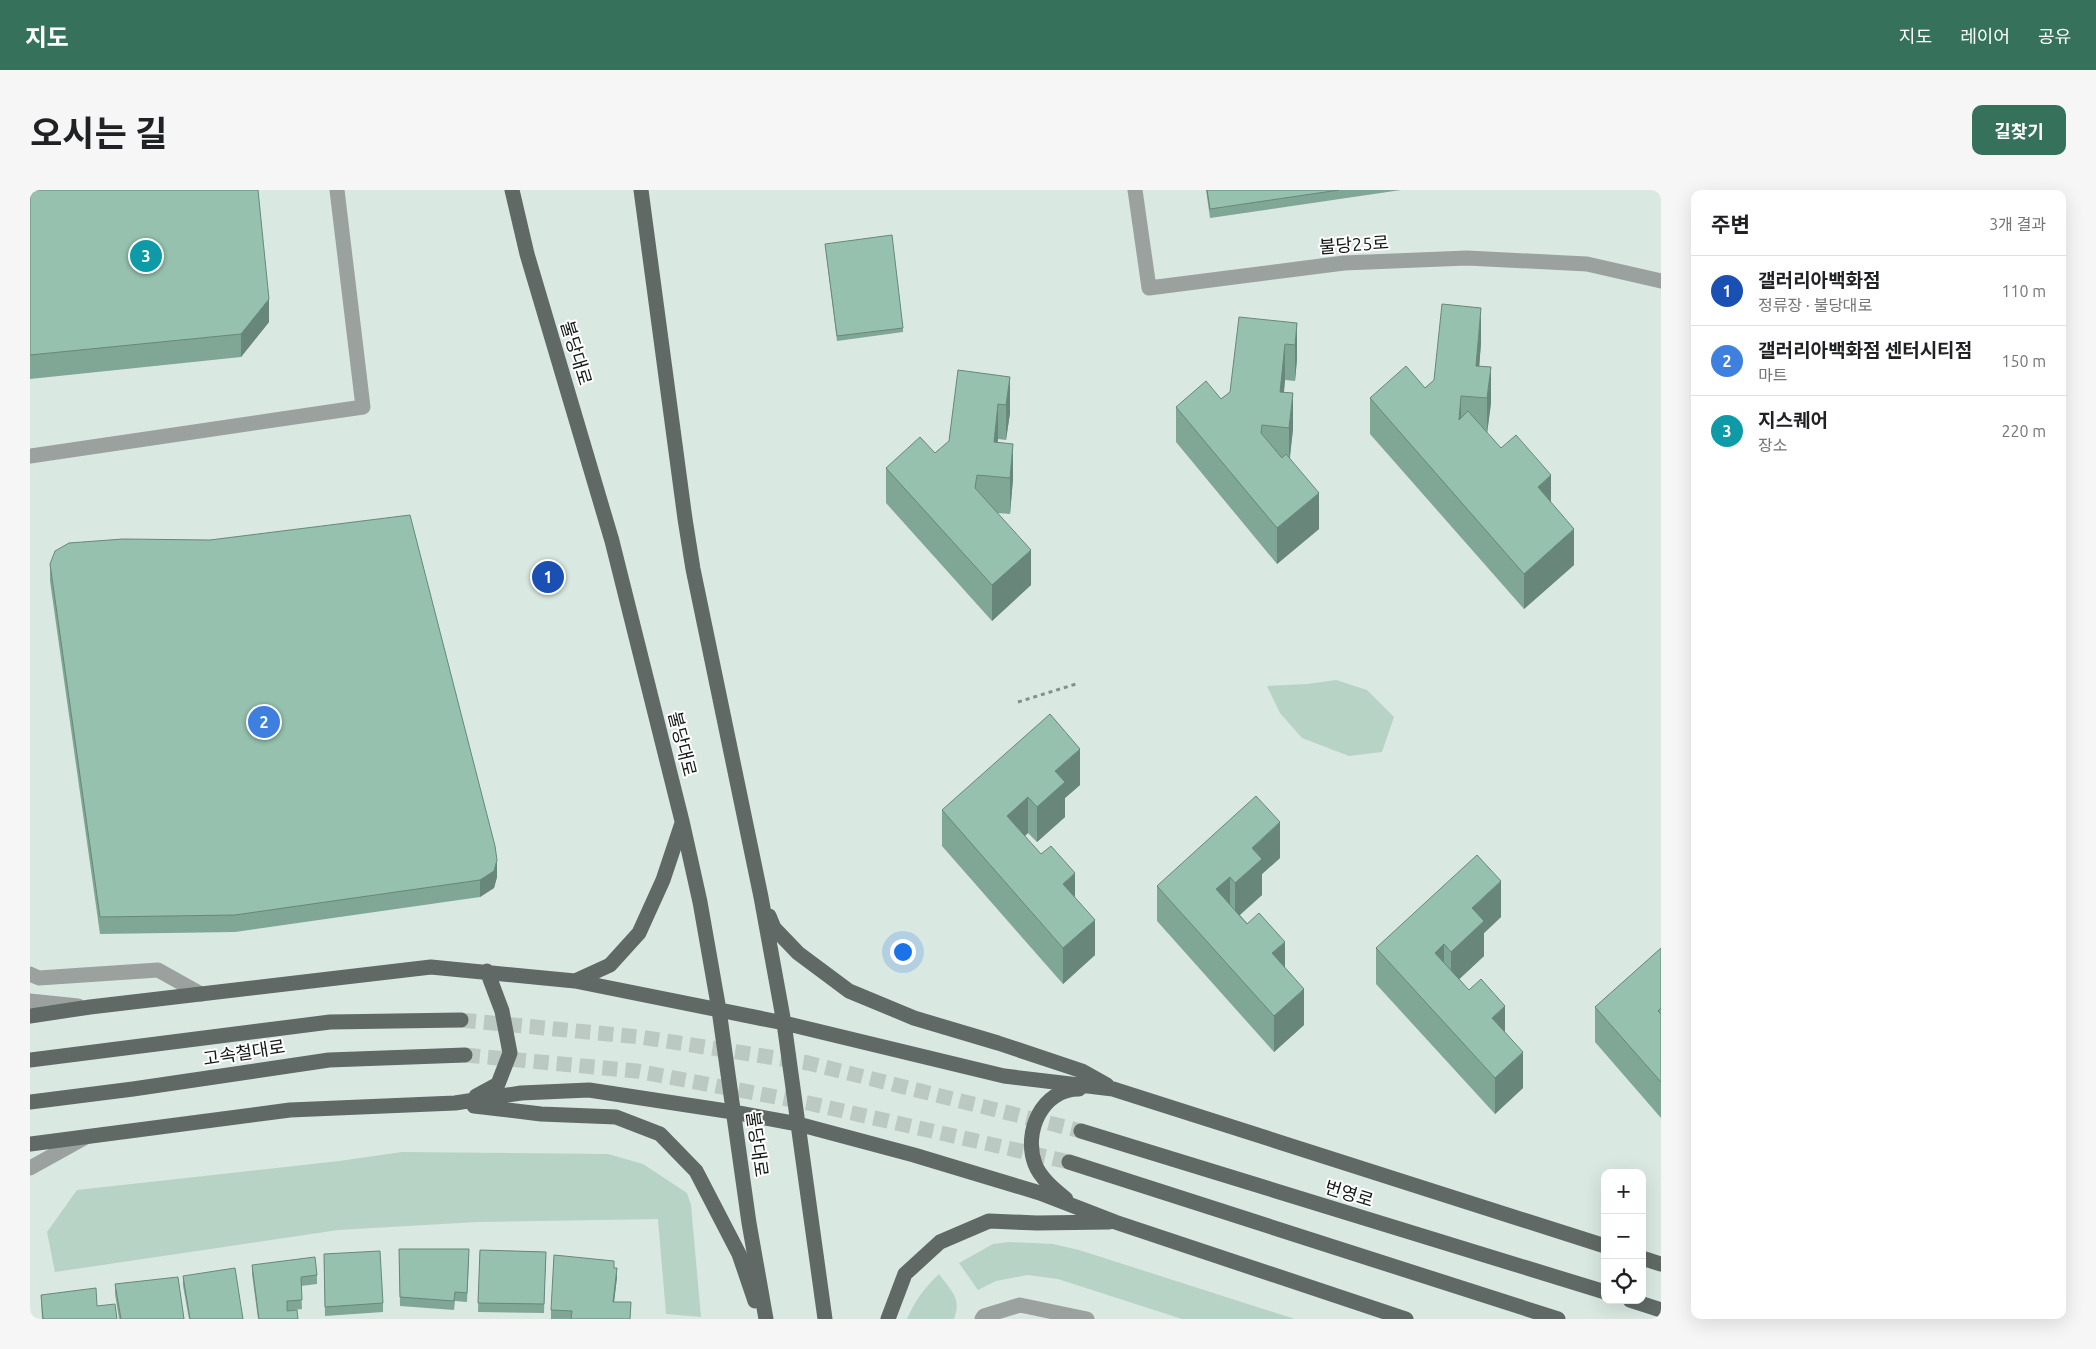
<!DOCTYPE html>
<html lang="ko">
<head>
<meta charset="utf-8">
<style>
  :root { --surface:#fff; --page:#f6f6f6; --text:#202124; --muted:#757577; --line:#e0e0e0; --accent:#36715b }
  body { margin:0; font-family:Ubuntu,"Noto Sans KR",sans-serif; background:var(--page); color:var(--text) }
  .controls { position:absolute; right:15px; bottom:15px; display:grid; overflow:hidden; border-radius:10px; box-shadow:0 5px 20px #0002 }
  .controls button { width:45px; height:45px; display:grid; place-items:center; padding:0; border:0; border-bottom:1px solid var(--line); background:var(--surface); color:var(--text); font:25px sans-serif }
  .you { position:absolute; left:872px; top:761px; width:18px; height:18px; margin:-12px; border:4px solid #fff; border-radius:50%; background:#1a73e8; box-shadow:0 0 0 8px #1a73e833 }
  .badge { display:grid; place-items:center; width:32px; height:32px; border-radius:50%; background:var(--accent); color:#fff; font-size:16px; font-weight:700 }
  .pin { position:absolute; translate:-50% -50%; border:2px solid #fff; box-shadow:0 1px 5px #0006 }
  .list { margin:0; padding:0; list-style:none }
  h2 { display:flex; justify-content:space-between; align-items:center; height:65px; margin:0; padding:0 20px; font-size:21px }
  h2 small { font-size:16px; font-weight:400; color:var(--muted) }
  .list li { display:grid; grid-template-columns:32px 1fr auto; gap:15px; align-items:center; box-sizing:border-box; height:70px; padding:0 20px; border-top:1px solid var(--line) }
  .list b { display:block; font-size:19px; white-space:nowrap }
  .list p { margin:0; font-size:16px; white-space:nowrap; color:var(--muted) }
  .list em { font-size:16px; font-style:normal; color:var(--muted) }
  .icon { flex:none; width:28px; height:28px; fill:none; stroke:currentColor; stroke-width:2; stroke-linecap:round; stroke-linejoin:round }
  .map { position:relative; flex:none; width:1631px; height:1129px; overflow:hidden; border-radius:10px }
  header { display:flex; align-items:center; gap:30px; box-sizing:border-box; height:70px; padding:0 25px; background:var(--accent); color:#fff }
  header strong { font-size:24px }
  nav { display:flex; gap:28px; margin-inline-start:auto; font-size:18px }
  .intro { display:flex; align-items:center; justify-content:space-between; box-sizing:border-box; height:120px; padding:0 30px }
  h1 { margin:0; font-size:35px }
  .button { padding:12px 22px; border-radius:10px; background:var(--accent); color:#fff; font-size:18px; font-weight:700 }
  main { display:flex; gap:30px; padding:0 30px }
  aside { flex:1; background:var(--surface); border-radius:10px; box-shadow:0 5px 20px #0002 }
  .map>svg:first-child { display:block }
  .green { fill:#b6d3c6 }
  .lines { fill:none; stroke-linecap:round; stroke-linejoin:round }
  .major-tunnel { stroke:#bcc9c3; stroke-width:15; stroke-dasharray:15 8; stroke-linecap:butt }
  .path { stroke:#858f8b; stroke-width:3; stroke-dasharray:4 4; stroke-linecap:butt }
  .minor { stroke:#9ba19e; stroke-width:15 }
  .major { stroke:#606965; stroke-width:15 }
  .wall { fill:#80a696 }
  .shaded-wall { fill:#68877a }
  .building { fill:#95c1ae; stroke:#68877a }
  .labels { text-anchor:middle; stroke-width:4; stroke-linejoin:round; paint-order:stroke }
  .street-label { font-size:18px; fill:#131816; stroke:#fff }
</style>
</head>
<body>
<header>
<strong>지도</strong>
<nav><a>지도</a><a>레이어</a><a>공유</a></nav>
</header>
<div class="intro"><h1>오시는 길</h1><a class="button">길찾기</a></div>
<main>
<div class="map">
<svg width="1631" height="1129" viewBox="0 0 1631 1129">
  <rect width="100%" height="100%" fill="#dae8e2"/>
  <path class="green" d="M 1306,490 L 1337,500 L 1364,527 L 1352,562 L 1319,566 L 1272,548 L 1250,523 L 1237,496 L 1277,494 Z
    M 372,962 L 578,964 L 613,974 L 657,1003 L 661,1015 L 671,1127 L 636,1124 L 628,1029 L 448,1032 L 308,1040 L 25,1082 L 17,1042 L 47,1000 L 309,971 Z
    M 978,1052 L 1023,1054 L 1049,1060 L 1265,1129 L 1152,1129 L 1028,1089 L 997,1085 L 966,1091 L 948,1100 L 929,1073 L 963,1054 Z
    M 909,1084 C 921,1101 932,1108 924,1129 L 877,1129 C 885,1111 894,1098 909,1084 Z"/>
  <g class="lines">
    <path class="major-tunnel" d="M 431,830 L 610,847 L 778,873 L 1051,941
      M 435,865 L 607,881 L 778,913 L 1039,972"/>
    <path class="path" d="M 988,512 L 1046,494"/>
    <path class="minor" d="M 1105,0 L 1119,98 L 1314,73 L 1437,68 L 1557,74 L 1631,91
      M 0,266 L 333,217 L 307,0
      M 0,784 L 9,788 L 128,780 L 171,804
      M 0,811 L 48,816
      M 0,978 L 56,947
      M 952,1129 L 954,1126 L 990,1115 L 1057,1129"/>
    <path class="major" d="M 482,0 L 497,64 L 582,351 L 652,631 L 670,712 L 689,820 L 719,1033 L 736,1129
      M 611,0 L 655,329 L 663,379 L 731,707 L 754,833 L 795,1129
      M 739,726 L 744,738 L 768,763 L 819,801 L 884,828 L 968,853 L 1052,881 L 1077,895
      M 545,791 L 580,775 L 609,743 L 633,690 L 652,633
      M 0,826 L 60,817 L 401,777 L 545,791 L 754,833 L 974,886 L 1083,899 L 1575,1056
      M 0,870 L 300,832 L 431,830
      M 446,906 L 468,894 L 480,863 L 472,821 L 457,781
      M 0,912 L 103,899 L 299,870 L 435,865
      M 444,916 L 511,924 L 586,927 L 630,944 L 666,981 L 709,1064 L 725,1111
      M 1051,941 L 1575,1102
      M 0,954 L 260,920 L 425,913 L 491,903 L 559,900 L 703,922 L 768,934 L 884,965 L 1010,1003 L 1085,1032 L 1376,1129
      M 1039,972 L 1528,1129
      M 1036,1009 C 1025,1000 1010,988 1005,974 C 993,942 1012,899 1049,899
      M 1612,1068 L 1631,1074
      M 1600,1110 L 1631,1120
      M 858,1129 L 875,1084 L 910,1052 L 959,1031 L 1007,1033 L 1079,1032"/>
  </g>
  <path class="wall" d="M 0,0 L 239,132 L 211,167 L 0,189 Z
    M 1176,0 L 1371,0 L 1180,28 Z
    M 795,54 L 873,138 L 873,142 L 807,151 Z
    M 1267,133 L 1267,169 L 1265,191 L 1255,190 L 1254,202 L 1263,239 L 1260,268 L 1289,339 L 1247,374 L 1146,252 L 1146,217 L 1191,209 L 1200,202 Z
    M 1451,153 L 1449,176 L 1461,213 L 1457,243 L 1521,313 L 1544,375 L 1494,419 L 1340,244 L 1340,208 L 1395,198 L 1404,190 Z
    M 980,187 L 980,223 L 976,250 L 968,249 L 968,252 L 983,289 L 980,324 L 968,323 L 1001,395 L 962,431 L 856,313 L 856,278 L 905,263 L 919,251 Z
    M 20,374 L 467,687 L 464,698 L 450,707 L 205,742 L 70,744 L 20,391 Z
    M 1050,595 L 1035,608 L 1035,627 L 1007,652 L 998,643 L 995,646 L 1045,707 L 1065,765 L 1033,794 L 912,656 L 912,620 Z
    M 1250,668 L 1232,684 L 1232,705 L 1210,725 L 1255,777 L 1274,835 L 1244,862 L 1127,731 L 1127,696 Z
    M 1471,727 L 1454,743 L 1454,766 L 1429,789 L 1475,842 L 1493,898 L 1465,924 L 1346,794 L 1346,758 Z
    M 1631,758 L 1631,928 L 1565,852 L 1565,817 Z
    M 369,1059 L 439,1069 L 437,1112 L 425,1111 L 424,1120 L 370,1116 Z
    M 450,1060 L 516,1062 L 514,1123 L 448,1122 Z
    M 294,1064 L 353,1113 L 353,1122 L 295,1126 Z
    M 222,1075 L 287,1085 L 287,1094 L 271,1096 L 272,1119 L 257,1121 L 268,1129 L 228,1129 L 222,1084 Z
    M 584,1078 L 587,1087 L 584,1112 L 601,1112 L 600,1129 L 521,1129 L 521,1120 Z
    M 153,1086 L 213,1129 L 159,1129 L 153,1096 Z
    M 85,1094 L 154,1129 L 89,1129 L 85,1104 Z
    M 11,1105 L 67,1116 L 87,1129 L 12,1129 Z"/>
  <path class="shaded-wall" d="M 239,109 L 239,132 L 211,167 L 211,144 Z
    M 1451,118 L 1451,153 L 1447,207 L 1446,176 Z
    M 1267,133 L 1267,169 L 1265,191 L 1265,155 Z
    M 1255,154 L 1255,190 L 1250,238 L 1250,202 Z
    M 1461,177 L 1461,213 L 1457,244 L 1457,208 Z
    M 980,187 L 980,223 L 976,250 L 976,215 Z
    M 1263,203 L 1263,239 L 1259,273 L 1259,238 Z
    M 1431,206 L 1431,242 L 1429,230 Z
    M 968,214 L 968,249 L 964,287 L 964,252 Z
    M 983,254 L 983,289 L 980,324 L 980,288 Z
    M 1521,285 L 1521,321 L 1508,297 Z
    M 1289,303 L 1289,339 L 1247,374 L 1247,338 Z
    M 1544,339 L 1544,375 L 1494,419 L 1494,384 Z
    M 1001,360 L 1001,395 L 962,431 L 962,395 Z
    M 1050,559 L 1050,595 L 1035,608 L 1035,627 L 1007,652 L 1007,617 L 1025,581 Z
    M 998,607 L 998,643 L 977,662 L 977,626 Z
    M 1250,632 L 1250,668 L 1232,684 L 1232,705 L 1205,729 L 1205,693 L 1222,658 Z
    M 467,670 L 467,687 L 464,698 L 450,707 L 450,690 Z
    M 1045,683 L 1045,719 L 1033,694 Z
    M 1200,687 L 1200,723 L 1186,699 Z
    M 1471,691 L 1471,727 L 1454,743 L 1454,766 L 1421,797 L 1421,762 L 1442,718 Z
    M 1065,730 L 1065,765 L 1033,794 L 1033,758 Z
    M 1255,752 L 1255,787 L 1242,763 Z
    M 1414,754 L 1414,790 L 1405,763 Z
    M 1274,799 L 1274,835 L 1244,862 L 1244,826 Z
    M 1475,816 L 1475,851 L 1462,828 Z
    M 1493,862 L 1493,898 L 1465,924 L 1465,888 Z
    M 587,1078 L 587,1087 L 583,1121 L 583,1112 Z"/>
  <path class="building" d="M 0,0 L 228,0 L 239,109 L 211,144 L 0,165 Z
    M 1177,0 L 1309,0 L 1180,19 Z
    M 862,45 L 873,138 L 807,146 L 795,54 Z
    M 1412,114 L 1451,118 L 1446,176 L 1461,177 L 1457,208 L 1431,206 L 1429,230 L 1438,221 L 1471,258 L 1486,245 L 1521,285 L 1508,297 L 1544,339 L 1494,384 L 1340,208 L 1376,176 L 1395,198 L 1404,190 Z
    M 1209,127 L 1267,133 L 1265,155 L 1255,154 L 1250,202 L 1263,203 L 1259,238 L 1232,235 L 1231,243 L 1252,268 L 1256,264 L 1289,303 L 1247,338 L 1146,217 L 1176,191 L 1191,209 L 1200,202 Z
    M 928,180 L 980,187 L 976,215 L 968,214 L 964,252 L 983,254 L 980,288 L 947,285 L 945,298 L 1001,360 L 962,395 L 856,278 L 890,247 L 905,263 L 919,251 Z
    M 380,325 L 465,656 L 467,670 L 464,681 L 450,690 L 205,725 L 70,727 L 20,374 L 25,361 L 39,353 L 93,349 L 180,350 Z
    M 1020,524 L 1050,559 L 1025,581 L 1035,592 L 1007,617 L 998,607 L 977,626 L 1011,664 L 1021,656 L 1045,683 L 1033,694 L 1065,730 L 1033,758 L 912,620 Z
    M 1226,606 L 1250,632 L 1222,658 L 1232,669 L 1205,693 L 1200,687 L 1186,699 L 1217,734 L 1229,723 L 1255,752 L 1242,763 L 1274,799 L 1244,826 L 1127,696 Z
    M 1447,665 L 1471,691 L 1442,718 L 1454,731 L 1421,762 L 1414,754 L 1405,763 L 1439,800 L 1451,789 L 1475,816 L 1462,828 L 1493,862 L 1465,888 L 1346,758 Z
    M 1631,758 L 1631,818 L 1628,821 L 1631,824 L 1631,892 L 1565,817 Z
    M 369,1059 L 439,1059 L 437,1103 L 425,1102 L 424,1111 L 370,1107 Z
    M 450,1060 L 516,1062 L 514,1114 L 448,1113 Z
    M 350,1061 L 353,1113 L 295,1117 L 294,1064 Z
    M 524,1065 L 584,1071 L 584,1078 L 587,1078 L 583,1112 L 601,1112 L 600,1129 L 541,1129 L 542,1121 L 521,1120 Z
    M 285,1067 L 287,1085 L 271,1087 L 272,1110 L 257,1111 L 257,1121 L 267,1120 L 268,1129 L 229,1129 L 222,1075 Z
    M 205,1078 L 213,1129 L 160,1129 L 153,1086 Z
    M 148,1087 L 154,1129 L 91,1129 L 85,1094 Z
    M 66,1098 L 67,1116 L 85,1114 L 87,1129 L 13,1129 L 11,1105 Z"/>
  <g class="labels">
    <g class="street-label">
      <text transform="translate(1324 55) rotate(-4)" y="6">불당25로</text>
      <text transform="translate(546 163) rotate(73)" y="6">불당대로</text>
      <text transform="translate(652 554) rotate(76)" y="6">불당대로</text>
      <text transform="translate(214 863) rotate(-9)" y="6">고속철대로</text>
      <text transform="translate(727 954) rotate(82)" y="6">불당대로</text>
      <text transform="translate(1319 1004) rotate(17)" y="6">번영로</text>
    </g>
  </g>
</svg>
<div class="controls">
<button>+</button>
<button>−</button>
<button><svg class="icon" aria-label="locate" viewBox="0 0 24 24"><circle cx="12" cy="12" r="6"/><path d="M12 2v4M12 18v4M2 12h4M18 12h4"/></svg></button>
</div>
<div class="you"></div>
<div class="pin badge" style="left:518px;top:387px;background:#1a4fb4">1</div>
<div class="pin badge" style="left:234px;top:532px;background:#3f7fe0">2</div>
<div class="pin badge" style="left:116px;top:66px;background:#0f9aa8">3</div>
</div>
<aside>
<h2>주변<small>3개 결과</small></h2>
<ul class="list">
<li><span class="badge" style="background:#1a4fb4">1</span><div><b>갤러리아백화점</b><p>정류장 · 불당대로</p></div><em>110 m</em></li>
<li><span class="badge" style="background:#3f7fe0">2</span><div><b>갤러리아백화점 센터시티점</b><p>마트</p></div><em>150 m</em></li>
<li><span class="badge" style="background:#0f9aa8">3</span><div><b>지스퀘어</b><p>장소</p></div><em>220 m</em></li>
</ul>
</aside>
</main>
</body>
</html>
